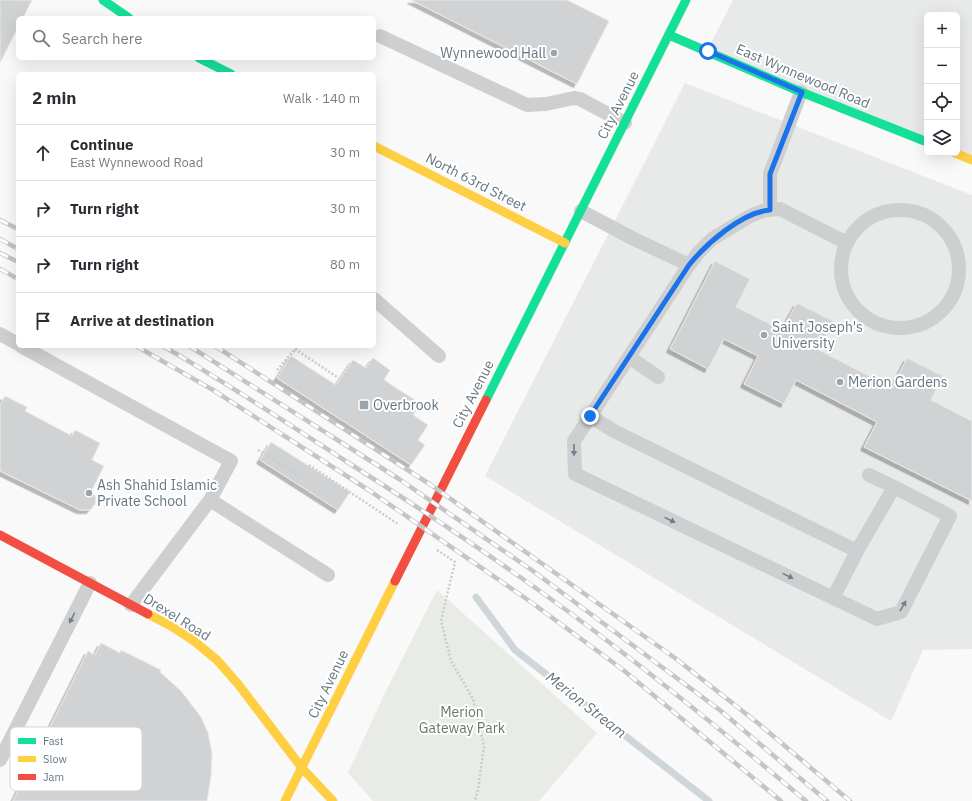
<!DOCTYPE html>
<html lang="en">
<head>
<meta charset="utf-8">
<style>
  :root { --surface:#fff; --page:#f7f7f7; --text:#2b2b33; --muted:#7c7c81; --line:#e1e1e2 }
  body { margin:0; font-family:"IBM Plex Sans",sans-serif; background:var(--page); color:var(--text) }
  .controls { position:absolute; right:12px; top:12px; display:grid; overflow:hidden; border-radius:6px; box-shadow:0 4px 16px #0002 }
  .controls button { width:36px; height:36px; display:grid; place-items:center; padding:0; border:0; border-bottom:1px solid var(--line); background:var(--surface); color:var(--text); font:20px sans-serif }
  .stop { position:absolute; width:12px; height:12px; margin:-9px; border:3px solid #1a73e8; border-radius:50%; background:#fff }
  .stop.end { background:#1a73e8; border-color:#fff; box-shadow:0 1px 4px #0008 }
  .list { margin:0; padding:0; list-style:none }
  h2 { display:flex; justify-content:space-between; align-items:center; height:52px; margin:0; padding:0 16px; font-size:17px }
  h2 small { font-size:13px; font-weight:400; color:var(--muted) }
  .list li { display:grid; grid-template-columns:26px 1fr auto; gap:12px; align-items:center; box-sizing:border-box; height:56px; padding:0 16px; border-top:1px solid var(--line) }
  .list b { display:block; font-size:15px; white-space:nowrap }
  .list p { margin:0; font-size:13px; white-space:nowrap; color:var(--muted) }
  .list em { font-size:13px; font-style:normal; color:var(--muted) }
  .icon { flex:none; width:22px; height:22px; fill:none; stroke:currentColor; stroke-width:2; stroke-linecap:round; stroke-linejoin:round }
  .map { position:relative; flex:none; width:972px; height:801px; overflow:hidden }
  .search { position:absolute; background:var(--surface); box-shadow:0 4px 16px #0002; left:16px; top:16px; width:360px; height:44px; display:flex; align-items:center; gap:10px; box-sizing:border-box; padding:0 14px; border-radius:6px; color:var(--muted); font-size:15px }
  .panel { position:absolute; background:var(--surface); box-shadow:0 4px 16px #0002; left:16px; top:72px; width:360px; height:276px; border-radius:6px }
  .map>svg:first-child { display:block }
  .built { fill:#e8e9e9 }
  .green { fill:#e8ebe6 }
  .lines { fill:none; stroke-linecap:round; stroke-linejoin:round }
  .stream { stroke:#ced6d9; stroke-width:7 }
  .building { fill:#d0d2d3; stroke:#e8e8e8; filter:url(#shadow) }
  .path { stroke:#cbcccd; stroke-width:2.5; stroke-dasharray:2 2; stroke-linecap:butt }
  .lane { stroke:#cecfd0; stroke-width:14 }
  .fast { stroke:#16e098; stroke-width:9 }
  .slow { stroke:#ffcf43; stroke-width:9 }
  .jam { stroke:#f24e42; stroke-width:9 }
  .rail-casing { stroke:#c3c5c6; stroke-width:4.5 }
  .rail { stroke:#fff; stroke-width:3; stroke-dasharray:9; stroke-linecap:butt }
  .oneway { fill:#707f8b }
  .route { stroke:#1a73e8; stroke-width:5 }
  .poi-dot { fill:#99a4ac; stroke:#fff; stroke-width:1.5 }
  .labels { text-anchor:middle; stroke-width:4; stroke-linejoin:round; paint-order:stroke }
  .poi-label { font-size:14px; fill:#657683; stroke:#fff; text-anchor:start }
  .street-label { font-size:14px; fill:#657683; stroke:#fff }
  .park-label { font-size:14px; fill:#687a64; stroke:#fff }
  .water-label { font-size:15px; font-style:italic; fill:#60757c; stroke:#fff }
  .key { fill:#fff; stroke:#d1d6da; stroke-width:1 }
  .key-label { font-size:11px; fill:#657683 }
</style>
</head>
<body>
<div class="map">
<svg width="972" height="801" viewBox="0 0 972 801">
  <defs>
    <filter id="shadow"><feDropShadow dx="-3.5" dy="3.5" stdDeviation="0" flood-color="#0004"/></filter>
  </defs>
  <rect width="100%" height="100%" fill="#f9f9f9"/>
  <path class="built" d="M 733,0 L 972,0 L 972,156 L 957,150 L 957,15 L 927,15 L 927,138 L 708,49 Z
    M 685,83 L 972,195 L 972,649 L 923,650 L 891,721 L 485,476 Z"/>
  <path class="green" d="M 437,590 L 597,733 L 539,801 L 373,801 L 348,773 L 384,695 Z"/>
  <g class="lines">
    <path class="stream" d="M 476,597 L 515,650 L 709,801"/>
  </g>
  <path class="building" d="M 0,0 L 32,0 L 23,18 L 18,18 L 18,27 L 0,63 Z
    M 411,0 L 567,0 L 609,21 L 577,84 Z
    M 715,261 L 750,279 L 736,307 L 782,330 L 797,303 L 833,321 L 819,350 L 892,388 L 907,358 L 943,376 L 931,400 L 972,421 L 972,501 L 864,447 L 877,422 L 796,380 L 784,404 L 744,384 L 758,356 L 724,339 L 708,369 L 670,349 Z
    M 291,356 L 336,385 L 353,360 L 366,368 L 373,358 L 390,370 L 384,380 L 421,404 L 413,415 L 428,425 L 418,440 L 425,445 L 411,465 L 277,378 Z
    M 5,396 L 27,407 L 25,411 L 72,436 L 75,430 L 100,443 L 92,460 L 104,466 L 92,490 L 96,498 L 95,504 L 90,510 L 80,510 L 0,471 L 0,406 Z
    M 271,442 L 350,492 L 338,510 L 260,460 Z
    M 101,643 L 120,653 L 121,650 L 161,670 L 160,672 L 181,691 L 201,717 L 208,733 L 212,753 L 211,776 L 207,801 L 13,801 L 88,651 L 95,655 Z"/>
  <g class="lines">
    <path class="path" d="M 295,349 L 337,377
      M 277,370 L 298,346
      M 258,450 L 301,477
      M 309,465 L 398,524
      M 437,550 L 455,562 L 441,621 L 451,661 L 473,699 L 484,746 L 478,790 L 475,801"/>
    <path class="lane" d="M 380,36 L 527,105 L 546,104 L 574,98 L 580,99 L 625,123
      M 770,210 L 770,174 L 801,92
      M841 269a59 59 0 1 1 118 0a59 59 0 1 1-118 0Z
      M 581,211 L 634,239 L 689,265
      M 374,299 L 439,356
      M 0,334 L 18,344
      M 21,346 L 231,461 L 210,500 L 131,605
      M 629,357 L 658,377
      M 590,416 L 614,431 L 857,551 L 894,487 L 950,516 L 901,612 L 877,619 L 575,474 L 574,441 L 689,265 L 699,252 L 712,239 L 750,216 L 765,210 L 780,209 L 847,243
      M 869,475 L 894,487
      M 210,500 L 328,575
      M 833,598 L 857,551
      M 0,760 L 90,583"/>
    <path class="fast" d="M 103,0 L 129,18
      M 669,35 L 801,92 L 927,142
      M 199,58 L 231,74
      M 486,400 L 686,0"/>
    <path class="slow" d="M 374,146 L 565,243
      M 955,153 L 972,160
      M 148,614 L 171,626 L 194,641 L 217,660 L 238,684 L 302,768 L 333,801
      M 285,801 L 395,581"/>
    <path class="jam" d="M 0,535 L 148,614
      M 395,581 L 486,400"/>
    <g class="rail-casing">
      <path id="rail" d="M 0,220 L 18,229
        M 0,239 L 18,249
        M 0,253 L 18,262
        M 0,269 L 18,279
        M 136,346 L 213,390 L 370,491 L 528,600 L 622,669 L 781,801
        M 163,346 C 225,382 284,421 344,460 C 437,519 530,581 618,649 C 682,698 744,749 806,801
        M 189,346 L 399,479 L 533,571 L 721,711 L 827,801
        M 215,346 L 431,485 L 675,658 L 759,724 L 850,801"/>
    </g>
    <use href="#rail" class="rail"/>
  </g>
  <defs><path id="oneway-solid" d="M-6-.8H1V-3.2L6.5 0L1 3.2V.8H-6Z"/></defs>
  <g class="oneway">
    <use href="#oneway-solid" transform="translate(574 450) rotate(90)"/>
    <use href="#oneway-solid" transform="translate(670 520) rotate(26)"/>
    <use href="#oneway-solid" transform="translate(788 576) rotate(26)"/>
    <use href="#oneway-solid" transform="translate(903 606) rotate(-60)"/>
    <use href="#oneway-solid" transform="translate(72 618) rotate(117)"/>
  </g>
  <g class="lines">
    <path class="route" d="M 590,416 L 689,265 C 706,244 742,212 770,210 L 770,174 L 802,92 L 708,51"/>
  </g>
  <g class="poi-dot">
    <circle cx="554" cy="53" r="4"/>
    <circle cx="764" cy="335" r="4"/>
    <circle cx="840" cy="382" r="4"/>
    <rect x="359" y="400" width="10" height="10" rx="2"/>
    <circle cx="89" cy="493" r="4"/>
  </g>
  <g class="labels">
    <g class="poi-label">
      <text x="546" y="58" text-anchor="end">Wynnewood Hall</text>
      <text x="772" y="332">Saint Joseph's<tspan x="772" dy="16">University</tspan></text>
      <text x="848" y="387">Merion Gardens</text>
      <text x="373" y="410">Overbrook</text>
      <text x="97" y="490">Ash Shahid Islamic<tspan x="97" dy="16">Private School</tspan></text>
    </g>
    <g class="street-label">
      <text transform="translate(803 76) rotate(23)" y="5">East Wynnewood Road</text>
      <text transform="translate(618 105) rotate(-63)" y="5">City Avenue</text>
      <text transform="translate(476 182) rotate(27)" y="5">North 63rd Street</text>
      <text transform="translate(473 394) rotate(-63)" y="5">City Avenue</text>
      <text transform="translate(177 617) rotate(32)" y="5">Drexel Road</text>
      <text transform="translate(328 684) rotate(-64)" y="5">City Avenue</text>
    </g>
    <g class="park-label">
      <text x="462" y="717">Merion<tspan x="462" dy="16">Gateway Park</tspan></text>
    </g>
    <g class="water-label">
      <text transform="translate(586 705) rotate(38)" y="5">Merion Stream</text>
    </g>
  </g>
  <rect x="10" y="727" width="132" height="64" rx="6" class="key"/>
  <rect x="18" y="738" width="18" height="6" fill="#16e098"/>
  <rect x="18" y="756" width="18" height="6" fill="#ffcf43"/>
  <rect x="18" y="774" width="18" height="6" fill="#f24e42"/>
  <g class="key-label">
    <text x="43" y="745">Fast</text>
    <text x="43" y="763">Slow</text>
    <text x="43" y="781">Jam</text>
  </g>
</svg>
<div class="controls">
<button>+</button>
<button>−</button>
<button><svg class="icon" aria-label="locate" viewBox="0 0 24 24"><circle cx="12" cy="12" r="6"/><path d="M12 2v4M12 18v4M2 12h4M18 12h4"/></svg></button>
<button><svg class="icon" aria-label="layers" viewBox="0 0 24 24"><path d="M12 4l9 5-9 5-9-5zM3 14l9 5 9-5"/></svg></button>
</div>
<div class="stop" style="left:708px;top:51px"></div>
<div class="stop end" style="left:590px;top:416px"></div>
<div class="search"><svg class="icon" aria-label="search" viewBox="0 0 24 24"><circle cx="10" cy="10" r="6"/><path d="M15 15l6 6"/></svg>Search here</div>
<section class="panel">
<h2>2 min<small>Walk · 140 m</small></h2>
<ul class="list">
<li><svg class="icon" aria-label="ahead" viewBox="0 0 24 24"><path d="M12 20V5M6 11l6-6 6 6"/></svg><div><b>Continue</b><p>East Wynnewood Road</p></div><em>30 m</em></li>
<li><svg class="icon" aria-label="right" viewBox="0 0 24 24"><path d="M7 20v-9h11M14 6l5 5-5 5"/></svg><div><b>Turn right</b></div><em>30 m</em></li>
<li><svg class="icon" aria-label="right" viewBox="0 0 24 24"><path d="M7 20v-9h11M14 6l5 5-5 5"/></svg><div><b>Turn right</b></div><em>80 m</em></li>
<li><svg class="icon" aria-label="arrive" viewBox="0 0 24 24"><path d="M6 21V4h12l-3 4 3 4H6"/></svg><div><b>Arrive at destination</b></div></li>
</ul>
</section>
</div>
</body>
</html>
